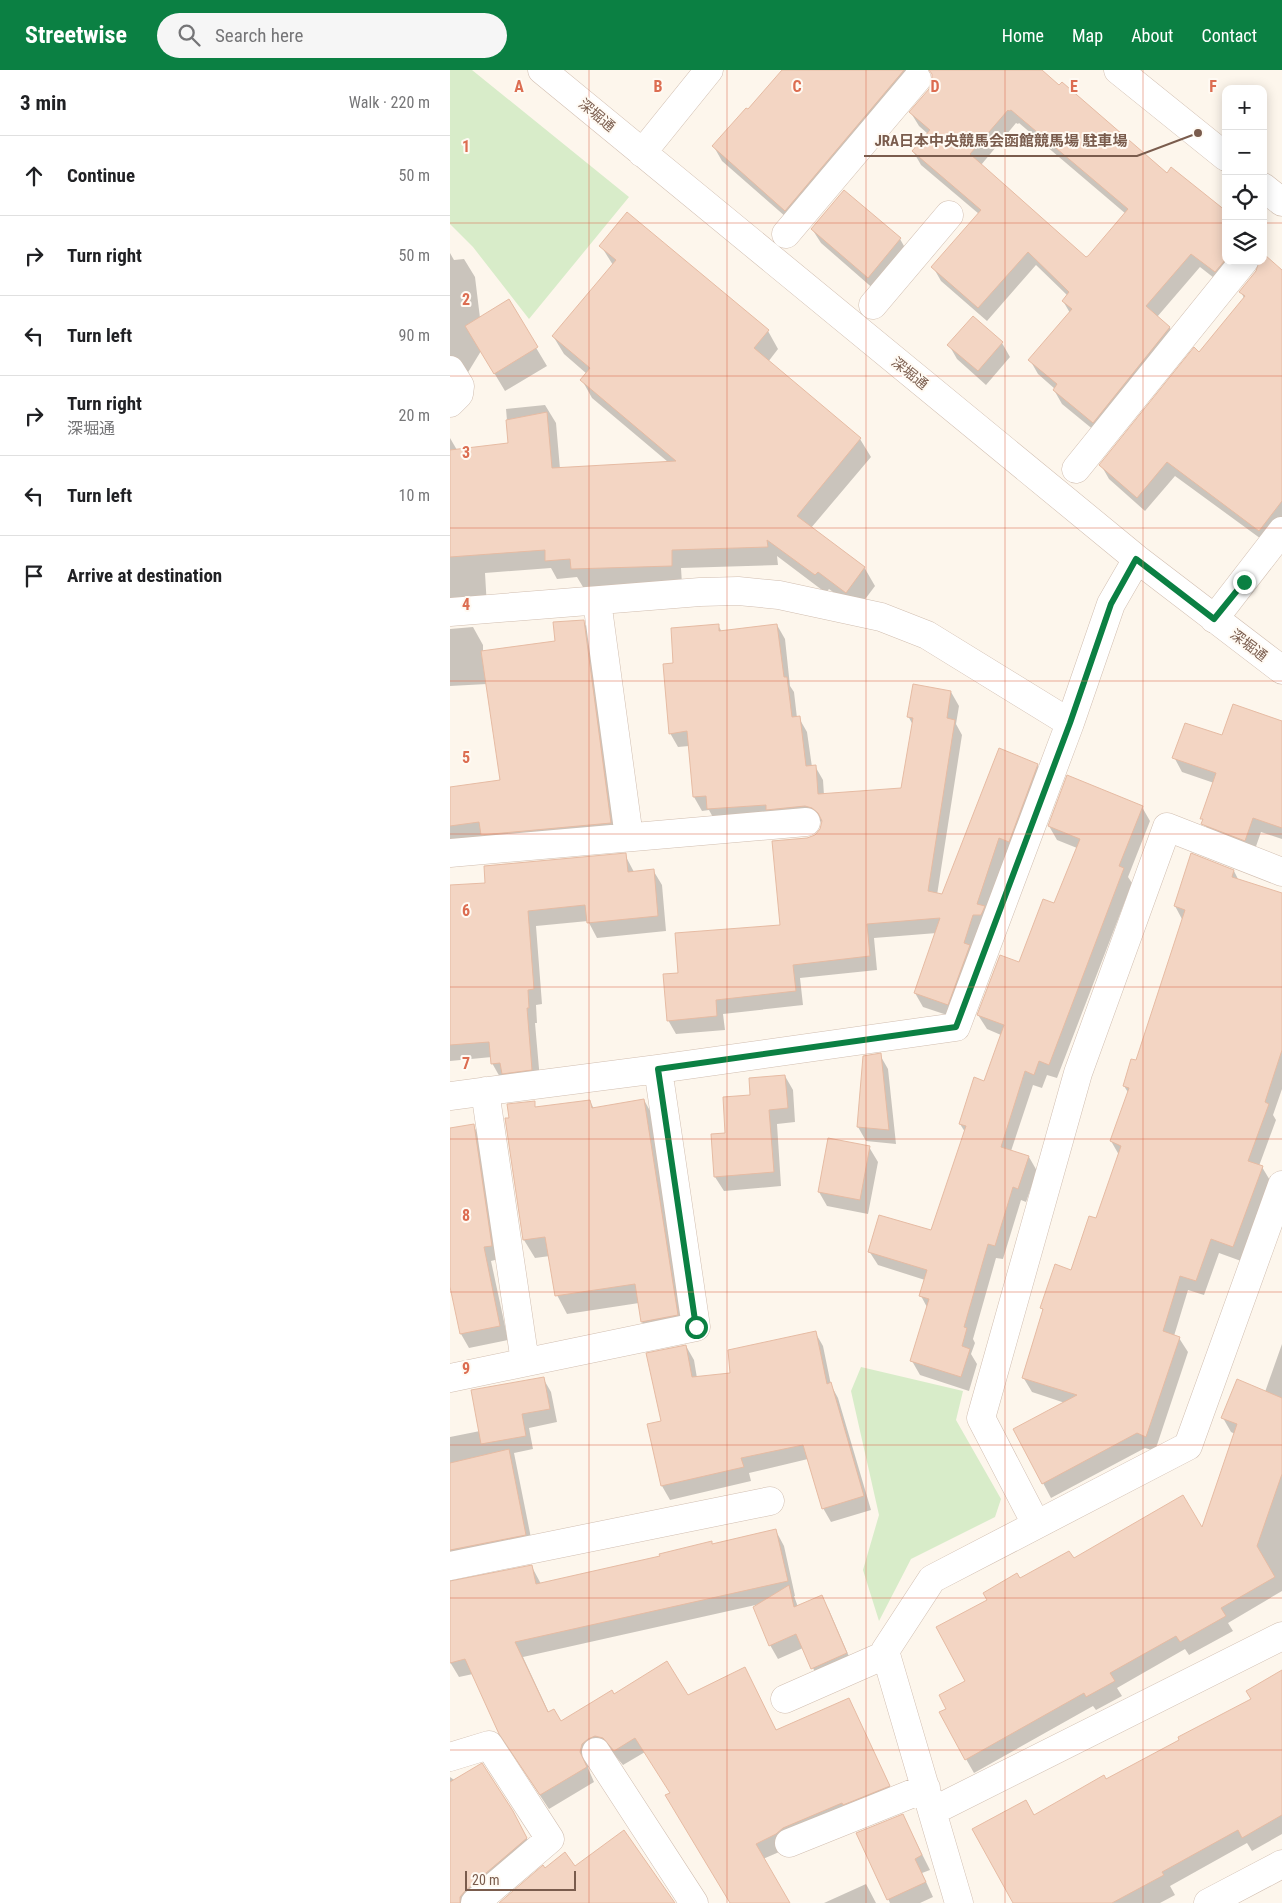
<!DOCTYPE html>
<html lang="en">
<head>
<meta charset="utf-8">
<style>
  :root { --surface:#fff; --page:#f6f6f6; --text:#202124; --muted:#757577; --line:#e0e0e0; --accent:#0b8043 }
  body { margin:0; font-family:"Roboto Condensed","Noto Sans JP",sans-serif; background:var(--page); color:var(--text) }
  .controls { position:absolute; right:15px; top:15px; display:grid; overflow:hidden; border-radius:10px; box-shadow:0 2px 12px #0003 }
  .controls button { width:45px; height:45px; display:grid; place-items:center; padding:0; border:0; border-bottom:1px solid var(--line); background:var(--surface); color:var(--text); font:25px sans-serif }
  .scale { position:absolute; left:15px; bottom:12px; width:111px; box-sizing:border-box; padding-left:5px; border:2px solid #7a5c4d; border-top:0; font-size:14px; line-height:18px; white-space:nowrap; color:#7a5c4d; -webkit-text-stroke:4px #fffaf3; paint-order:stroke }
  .stop { position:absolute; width:15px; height:15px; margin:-11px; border:4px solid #0b8043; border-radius:50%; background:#fff }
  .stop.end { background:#0b8043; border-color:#fff; box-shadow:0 1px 5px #0008 }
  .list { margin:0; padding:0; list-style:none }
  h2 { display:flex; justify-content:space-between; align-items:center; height:65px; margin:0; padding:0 20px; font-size:21px }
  h2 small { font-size:16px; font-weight:400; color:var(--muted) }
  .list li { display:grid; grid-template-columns:32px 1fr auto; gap:15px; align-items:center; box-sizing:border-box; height:80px; padding:0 20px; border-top:1px solid var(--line) }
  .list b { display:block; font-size:19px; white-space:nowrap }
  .list p { margin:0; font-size:16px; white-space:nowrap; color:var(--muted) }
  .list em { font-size:16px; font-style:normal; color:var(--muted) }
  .icon { flex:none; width:28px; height:28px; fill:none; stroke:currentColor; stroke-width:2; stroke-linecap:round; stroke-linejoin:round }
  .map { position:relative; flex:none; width:832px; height:1833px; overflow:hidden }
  header { display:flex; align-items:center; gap:30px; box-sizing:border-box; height:70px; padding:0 25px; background:var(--accent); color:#fff }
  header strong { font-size:24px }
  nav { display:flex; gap:28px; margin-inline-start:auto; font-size:18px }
  .search { width:350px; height:45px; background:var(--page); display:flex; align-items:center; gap:12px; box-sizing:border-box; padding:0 18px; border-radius:28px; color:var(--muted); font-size:19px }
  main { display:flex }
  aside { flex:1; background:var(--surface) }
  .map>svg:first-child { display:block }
  .green { fill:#d8ecc9 }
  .shadow { fill:#0003; fill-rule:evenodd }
  .building { fill:#f3d5c3; stroke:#e6bba3; fill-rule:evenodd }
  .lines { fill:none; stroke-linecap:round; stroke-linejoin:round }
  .minor-casing { stroke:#d1beb0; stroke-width:29 }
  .minor { stroke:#fff; stroke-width:28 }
  .route { stroke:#0b8043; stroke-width:6 }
  .grid { fill:none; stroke:#dc6d51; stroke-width:1; stroke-opacity:0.55 }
  .labels { text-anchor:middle; stroke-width:4; stroke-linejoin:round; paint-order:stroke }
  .street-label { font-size:14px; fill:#7a5c4d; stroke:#fffaf3 }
  .grid-label { font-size:16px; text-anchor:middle; font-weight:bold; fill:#dc6d51; stroke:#fffaf3; stroke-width:4; stroke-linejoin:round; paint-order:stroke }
  .leader { fill:none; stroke:#7a5c4d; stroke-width:2 }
  .callout-dot { fill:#7a5c4d; stroke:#fffaf3; stroke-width:2 }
  .callout-label { font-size:15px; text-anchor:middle; font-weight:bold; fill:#7a5c4d; stroke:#fffaf3; stroke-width:4; stroke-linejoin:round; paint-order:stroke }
</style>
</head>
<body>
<header>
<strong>Streetwise</strong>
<div class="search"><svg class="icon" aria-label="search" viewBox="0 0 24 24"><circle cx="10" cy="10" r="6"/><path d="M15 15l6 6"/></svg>Search here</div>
<nav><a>Home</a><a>Map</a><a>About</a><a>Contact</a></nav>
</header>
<main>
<aside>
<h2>3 min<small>Walk · 220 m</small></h2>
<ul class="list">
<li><svg class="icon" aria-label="ahead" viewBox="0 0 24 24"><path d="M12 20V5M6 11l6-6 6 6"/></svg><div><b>Continue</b></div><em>50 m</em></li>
<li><svg class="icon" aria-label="right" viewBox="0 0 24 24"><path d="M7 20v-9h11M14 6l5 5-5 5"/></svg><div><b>Turn right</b></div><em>50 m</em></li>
<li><svg class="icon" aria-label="left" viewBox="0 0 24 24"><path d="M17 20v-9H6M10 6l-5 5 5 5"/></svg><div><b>Turn left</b></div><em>90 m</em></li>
<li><svg class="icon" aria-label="right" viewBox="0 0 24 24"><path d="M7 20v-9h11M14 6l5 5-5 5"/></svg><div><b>Turn right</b><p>深堀通</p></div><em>20 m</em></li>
<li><svg class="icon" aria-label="left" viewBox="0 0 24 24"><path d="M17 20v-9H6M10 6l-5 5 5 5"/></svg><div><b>Turn left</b></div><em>10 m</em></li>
<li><svg class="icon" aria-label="arrive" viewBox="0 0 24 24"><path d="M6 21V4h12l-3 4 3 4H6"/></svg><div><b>Arrive at destination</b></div></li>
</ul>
</aside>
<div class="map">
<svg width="832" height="1833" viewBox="0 0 832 1833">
  <rect width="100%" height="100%" fill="#fdf6ec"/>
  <path class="green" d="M 0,0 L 22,0 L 179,127 L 79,249 L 23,177 L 0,154 Z
    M 411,1297 L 513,1321 L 506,1350 L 551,1429 L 545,1447 L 461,1489 L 429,1551 L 413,1500 L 429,1445 L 401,1321 Z"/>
  <path class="shadow" d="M 333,0 L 464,0 L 344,154 L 272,91 L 264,77 Z
    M 490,0 L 590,0 L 717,104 L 776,142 L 776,191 L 795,191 L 773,215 L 750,197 L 707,247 L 720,258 L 727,272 L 651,366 L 612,334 L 604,320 L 605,319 L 588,304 L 580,290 L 620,243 L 613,231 L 618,226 L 586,195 L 537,251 L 491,211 L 483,197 L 529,144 L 471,95 L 463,81 L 478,64 L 469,56 L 461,43 L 480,20 ZM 566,53 L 568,54 L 569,53 L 676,144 L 636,189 L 531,95 Z
    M 394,121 L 450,169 L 458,183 L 426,221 L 371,173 L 362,159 Z
    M 151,176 L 318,261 L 328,279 L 318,292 L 410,369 L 421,387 L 361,458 L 414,497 L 425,516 L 407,540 L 379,519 L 376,523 L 327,486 L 328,495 L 231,498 L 232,514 L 133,517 L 127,507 L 107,509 L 101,498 L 35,503 L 37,537 L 0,549 L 0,368 L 7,380 L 59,374 L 56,339 L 95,335 L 106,353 L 110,399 L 218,392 L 142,328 L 132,310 L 137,304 L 114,284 L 103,266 L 163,195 Z
    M 0,183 L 4,190 L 14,189 L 25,207 L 30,248 L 58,231 L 97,296 L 55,321 L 31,281 L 17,304 L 0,307 Z
    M 813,186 L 832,202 L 832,455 L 818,474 L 725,406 L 695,441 L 659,409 L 651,395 L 749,283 L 794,228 L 791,222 L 807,201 L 813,191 Z
    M 523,248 L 552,273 L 560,287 L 536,315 L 507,289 L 499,275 Z
    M 133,551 L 142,566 L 169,768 L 0,773 L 0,718 L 52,711 L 37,614 L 0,616 L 0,559 L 23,557 L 33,575 L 33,582 L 106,572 Z
    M 268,555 L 272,562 L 327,555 L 335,569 L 340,616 L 344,622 L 347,648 L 349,648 L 357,662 L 362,697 L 365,696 L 373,710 L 374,725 L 452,719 L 463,655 L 458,646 L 501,622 L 509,636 L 506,654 L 512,665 L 487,825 L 493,826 L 587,695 L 595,709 L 567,785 L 557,782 L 537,842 L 506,948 L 473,937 L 465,923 L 487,863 L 424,868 L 427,900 L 350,908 L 353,935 L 273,944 L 275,960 L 226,964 L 218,950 L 229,904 L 331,857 L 358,769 L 365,766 L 371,760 L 373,752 L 364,750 L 266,753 L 259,740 L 252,741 L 244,727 L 239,676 L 228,677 L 220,663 L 225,595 Z
    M 832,664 L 832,769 L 811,762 L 803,785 L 761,768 L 752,748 L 764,713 L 732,702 L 724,687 L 773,667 Z
    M 692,737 L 700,751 L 678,807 L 682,813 L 607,1008 L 597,1005 L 592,1018 L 583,1015 L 561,1081 L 579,1087 L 587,1101 L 576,1132 L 571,1130 L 553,1189 L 546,1188 L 523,1269 L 525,1273 L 521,1284 L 527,1294 L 519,1321 L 470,1305 L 462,1291 L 478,1239 L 471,1226 L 475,1210 L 428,1195 L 419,1181 L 482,1162 L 515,1062 L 510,1054 L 535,1012 L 551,965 L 537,959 L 528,945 L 570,894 L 605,834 L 627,778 L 607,770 L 599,756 Z
    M 175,785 L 184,802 L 203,800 L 212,815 L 216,861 L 147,868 L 138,851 L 86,856 L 92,934 L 86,935 L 87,953 L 85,953 L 90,1010 L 51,1009 L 42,993 L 42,987 L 0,991 L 0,816 L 37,814 Z
    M 784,801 L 789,811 L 832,824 L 832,1019 L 823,1045 L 826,1050 L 809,1096 L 812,1097 L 821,1112 L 791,1191 L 769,1183 L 754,1225 L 738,1220 L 724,1266 L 729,1268 L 738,1282 L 705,1381 L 695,1378 L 601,1428 L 593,1413 L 615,1333 L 582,1322 L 573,1307 L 593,1241 L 592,1238 L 621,1201 L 647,1150 L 669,1085 L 661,1071 L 679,1024 L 674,1016 L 687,992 L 733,851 L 725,836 Z
    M 430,985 L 438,999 L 446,1074 L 416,1071 L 408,1057 Z
    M 335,1006 L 343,1020 L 345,1052 L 327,1054 L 331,1116 L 274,1121 L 265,1107 L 302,1026 Z
    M 194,1030 L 204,1048 L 238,1263 L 202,1270 L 192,1252 L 189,1233 L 117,1244 L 107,1225 L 100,1186 L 85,1188 L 74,1170 L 56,1049 L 140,1031 L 144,1039 Z
    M 23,1055 L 31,1069 L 49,1189 L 41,1191 L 58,1270 L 19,1278 L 11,1264 L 2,1220 L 0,1220 L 0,1059 Z
    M 419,1077 L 428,1092 L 418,1144 L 377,1136 L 369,1122 Z
    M 365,1262 L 373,1276 L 381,1315 L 388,1328 L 421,1440 L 381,1452 L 373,1438 L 358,1389 L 299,1403 L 301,1411 L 220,1430 L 212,1416 L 198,1355 L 212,1352 L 236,1276 L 244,1290 L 247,1308 L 281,1304 Z
    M 832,1274 L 832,1521 L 778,1553 L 783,1561 L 739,1585 L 735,1579 L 667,1618 L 672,1626 L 646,1640 L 643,1636 L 524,1703 L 516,1689 L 498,1639 L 517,1612 L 539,1531 L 569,1509 L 623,1490 L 752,1460 L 785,1364 L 781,1362 L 773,1348 L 815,1322 Z
    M 93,1308 L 101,1322 L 107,1352 L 79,1358 L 83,1379 L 64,1383 L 83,1478 L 0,1492 L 0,1367 L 30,1361 Z
    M 326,1461 L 334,1476 L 345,1526 L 344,1526 L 348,1537 L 371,1526 L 379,1540 L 404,1598 L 370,1612 L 353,1578 L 328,1589 L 320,1575 L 310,1534 L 73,1587 L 99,1643 L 110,1652 L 164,1626 L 237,1626 L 295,1598 L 327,1662 L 399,1630 L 447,1731 L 313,1789 L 339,1833 L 281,1833 L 221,1723 L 195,1682 L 173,1695 L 162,1682 L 140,1690 L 138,1698 L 144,1712 L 99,1739 L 59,1679 L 23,1604 L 9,1607 L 0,1592 L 0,1514 L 82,1497 L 91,1514 Z
    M 832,1601 L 832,1764 L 802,1781 L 797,1773 L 720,1816 L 725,1825 L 710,1833 L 564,1833 L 584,1747 L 655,1711 L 803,1630 Z
    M 0,1707 L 72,1759 L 86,1786 L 31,1833 L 0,1833 Z
    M 453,1746 L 480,1800 L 472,1803 L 483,1827 L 470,1833 L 440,1833 L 407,1764 Z
    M 416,1814 L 426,1833 L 374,1833 Z"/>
  <path class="building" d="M 332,0 L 454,0 L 335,141 L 262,76 L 296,38 L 298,39 Z
    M 479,0 L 592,0 L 609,15 L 612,12 L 717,103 L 721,97 L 776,141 L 776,189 L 765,202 L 741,184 L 696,236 L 720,257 L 643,353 L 603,320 L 607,314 L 578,290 L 622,239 L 612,231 L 619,222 L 578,182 L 528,238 L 481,197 L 531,140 L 462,81 L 480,60 L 459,42 L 479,19 L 482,11 L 482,4 ZM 558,40 L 559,41 L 561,40 L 678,139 L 638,186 L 636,187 L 520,84 Z
    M 394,120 L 451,168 L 418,208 L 361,159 Z
    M 177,142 L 319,260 L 304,278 L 411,368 L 347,446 L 415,497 L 396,523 L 368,502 L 365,505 L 317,470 L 318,477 L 222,480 L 222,496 L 121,499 L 120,489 L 95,491 L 95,480 L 0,487 L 0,380 L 58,373 L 56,350 L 97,342 L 102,398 L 226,391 L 130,310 L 140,298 L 102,266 L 166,190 L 149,176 Z
    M 815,185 L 832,200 L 832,431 L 809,461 L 717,392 L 687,428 L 649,395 L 744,277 L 749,282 L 795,226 L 789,222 L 806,201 L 809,191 L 813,191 Z
    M 59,229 L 88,277 L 44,304 L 15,256 Z
    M 523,246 L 553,272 L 528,301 L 497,275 Z
    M 134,550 L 161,753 L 31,765 L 29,752 L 0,756 L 0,717 L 50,710 L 31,581 L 105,571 L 103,552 Z
    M 269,554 L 269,561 L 327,554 L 334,607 L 337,607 L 342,647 L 350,646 L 356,696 L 366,695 L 368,724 L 451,718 L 463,648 L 457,647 L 463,614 L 501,621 L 497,648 L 505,650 L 478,821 L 492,824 L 549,678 L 588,694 L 559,772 L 549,768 L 527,834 L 535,836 L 531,845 L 523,845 L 514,873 L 520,875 L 498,935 L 464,923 L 490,848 L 417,854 L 420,886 L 343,895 L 346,921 L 266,930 L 267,946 L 217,951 L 213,904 L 228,903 L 225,863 L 330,855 L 322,771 L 357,768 L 365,765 L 370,759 L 372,751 L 368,743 L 362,738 L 355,736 L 316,740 L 316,735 L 257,739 L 256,726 L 243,727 L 237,661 L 219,664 L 213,594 L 223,593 L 221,558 Z
    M 783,634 L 832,651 L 832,758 L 803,748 L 795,771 L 751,754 L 753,749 L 750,749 L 766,703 L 722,688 L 735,653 L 772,665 Z
    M 617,705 L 693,736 L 669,796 L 674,798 L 599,995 L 589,991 L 584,1005 L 575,1001 L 551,1077 L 579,1086 L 568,1119 L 563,1117 L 545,1176 L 538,1174 L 514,1257 L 517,1258 L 512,1276 L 520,1279 L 511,1307 L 460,1291 L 479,1229 L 469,1226 L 477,1200 L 418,1182 L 429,1145 L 481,1160 L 516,1056 L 509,1054 L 524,1007 L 534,1011 L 554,955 L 527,945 L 550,885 L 569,892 L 593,829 L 604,833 L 630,769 L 598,756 Z
    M 176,783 L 178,802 L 204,799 L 208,846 L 137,853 L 135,835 L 78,841 L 84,919 L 78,920 L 79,938 L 77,938 L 82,1000 L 52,1004 L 50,993 L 41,994 L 39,972 L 0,975 L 0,815 L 35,813 L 34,796 Z
    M 741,783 L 784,800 L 782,807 L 832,823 L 832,980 L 815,1032 L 819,1034 L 798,1091 L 813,1096 L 783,1177 L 761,1169 L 746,1211 L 730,1206 L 713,1261 L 730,1267 L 696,1367 L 687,1363 L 592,1414 L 563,1359 L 627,1325 L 572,1308 L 593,1239 L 590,1238 L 605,1194 L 621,1200 L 639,1146 L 646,1148 L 671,1076 L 660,1071 L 679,1018 L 673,1016 L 681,989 L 686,990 L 735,840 L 724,836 Z
    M 431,983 L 439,1060 L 407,1057 L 413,986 Z
    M 335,1005 L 338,1038 L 319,1040 L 324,1102 L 264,1107 L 261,1064 L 275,1063 L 273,1027 L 300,1025 L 299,1008 Z
    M 194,1029 L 228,1245 L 191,1252 L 185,1214 L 105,1226 L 95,1167 L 73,1170 L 55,1048 L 59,1048 L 57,1034 L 85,1031 L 85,1037 L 140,1030 L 142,1038 Z
    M 24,1054 L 42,1176 L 34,1177 L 50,1256 L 10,1264 L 0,1217 L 0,1058 Z
    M 378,1068 L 420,1076 L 410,1130 L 368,1122 Z
    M 366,1261 L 377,1314 L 381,1312 L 414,1426 L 372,1439 L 353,1375 L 291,1388 L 294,1397 L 211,1416 L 197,1354 L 211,1351 L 196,1283 L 236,1275 L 242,1307 L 280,1303 L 278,1280 Z
    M 94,1307 L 100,1339 L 72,1344 L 76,1366 L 31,1374 L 21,1320 Z
    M 787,1309 L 832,1328 L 832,1404 L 807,1476 L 825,1507 L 771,1538 L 776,1546 L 730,1572 L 726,1566 L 660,1603 L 665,1611 L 636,1627 L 634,1623 L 515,1690 L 489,1642 L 496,1639 L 489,1625 L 515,1611 L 486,1557 L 537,1530 L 533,1523 L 567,1503 L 570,1508 L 619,1481 L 624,1488 L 733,1425 L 752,1457 L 787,1354 L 771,1348 Z
    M 59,1379 L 76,1465 L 0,1480 L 0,1393 Z
    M 326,1459 L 338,1511 L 65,1572 L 98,1642 L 104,1639 L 111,1651 L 162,1620 L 164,1624 L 217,1591 L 238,1625 L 295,1597 L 326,1660 L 399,1628 L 440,1716 L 393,1735 L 392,1733 L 333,1758 L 326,1764 L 306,1774 L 340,1833 L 280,1833 L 215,1725 L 220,1723 L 185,1668 L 164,1681 L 153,1668 L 145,1666 L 138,1669 L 132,1674 L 130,1682 L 137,1697 L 90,1725 L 49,1664 L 15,1589 L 0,1593 L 0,1511 L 82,1495 L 86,1514 L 210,1486 L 209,1484 L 262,1471 L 262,1474 Z
    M 339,1515 L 344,1537 L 372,1525 L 397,1583 L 361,1599 L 346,1564 L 319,1576 L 303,1537 Z
    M 832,1600 L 832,1745 L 792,1768 L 788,1760 L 712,1802 L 714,1805 L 662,1833 L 563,1833 L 522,1759 L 576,1730 L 584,1745 L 654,1705 L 656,1709 L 729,1670 L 728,1667 L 801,1629 L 796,1621 Z
    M 32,1693 L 63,1741 L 77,1768 L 15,1821 L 10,1827 L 10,1833 L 0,1833 L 0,1712 Z
    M 453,1744 L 472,1785 L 465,1789 L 476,1812 L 437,1830 L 406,1763 Z
    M 174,1760 L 225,1833 L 49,1833 L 93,1795 L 95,1798 L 115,1782 L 125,1796 Z"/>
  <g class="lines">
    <g class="minor-casing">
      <path id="minor" d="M 92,0 L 687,489 L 832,600
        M 668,0 L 776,87
        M 192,83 L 259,0
        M 813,117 L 832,132
        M 336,164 L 467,9
        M 423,235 L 499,145
        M 0,300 L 10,316 L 9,324 L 0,333
        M 626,399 L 794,191
        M 147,531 L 179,767
        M 0,542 L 250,522 L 288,521 L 329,525 L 431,547 L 477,565 L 620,653 L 661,534 L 687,489
        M 764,549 L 832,461
        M 0,783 L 356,752
        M 35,1021 L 75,1292
        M 0,1026 L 208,999 L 506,957 L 620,653
        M 0,1308 L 246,1257 L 208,999
        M 586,1454 L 531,1348 L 628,1003 L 717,757 L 832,802
        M 0,1496 L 320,1431
        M 335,1629 L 435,1585
        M 146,1682 L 244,1833
        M 0,1687 L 39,1675 L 100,1769 L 25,1833
        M 483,1741 L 832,1566
        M 339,1773 L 476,1718
        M 509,1833 L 435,1581 L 482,1509 L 738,1376 L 832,1115
        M 758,1833 L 832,1794"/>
    </g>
    <use href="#minor" class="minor"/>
  </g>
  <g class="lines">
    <path class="route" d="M 246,1257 L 208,999 L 506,957 L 620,653 L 661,534 L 686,489 L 764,549 L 794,512"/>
  </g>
  <path class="grid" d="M 139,0 L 139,1833M 277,0 L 277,1833M 416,0 L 416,1833M 555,0 L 555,1833M 693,0 L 693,1833M 0,153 L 776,153M 813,153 L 832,153M 0,306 L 832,306M 0,458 L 832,458M 0,611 L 832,611M 0,764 L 832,764M 0,917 L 832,917M 0,1069 L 832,1069M 0,1222 L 832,1222M 0,1375 L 832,1375M 0,1528 L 832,1528M 0,1680 L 832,1680"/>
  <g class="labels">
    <g class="street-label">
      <text transform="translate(147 45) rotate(40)" y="5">深堀通</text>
      <text transform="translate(460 303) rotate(39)" y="5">深堀通</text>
      <text transform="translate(799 575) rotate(37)" y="5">深堀通</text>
    </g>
  </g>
  <g class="grid-label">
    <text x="69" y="22">A</text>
    <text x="208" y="22">B</text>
    <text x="347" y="22">C</text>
    <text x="485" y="22">D</text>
    <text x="624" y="22">E</text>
    <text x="763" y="22">F</text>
    <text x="16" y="82">1</text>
    <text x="16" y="235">2</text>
    <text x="16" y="388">3</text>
    <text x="16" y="540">4</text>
    <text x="16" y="693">5</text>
    <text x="16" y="846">6</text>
    <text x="16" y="999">7</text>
    <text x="16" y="1151">8</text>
    <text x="16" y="1304">9</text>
  </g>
  <path class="leader" d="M748 63L687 86H414"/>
  <circle class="callout-dot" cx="748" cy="63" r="5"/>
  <g class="callout-label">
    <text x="551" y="76">JRA日本中央競馬会函館競馬場 駐車場</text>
  </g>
</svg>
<div class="controls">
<button>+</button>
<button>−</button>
<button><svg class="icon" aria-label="locate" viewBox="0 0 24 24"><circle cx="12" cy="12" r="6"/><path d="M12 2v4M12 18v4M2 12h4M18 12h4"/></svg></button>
<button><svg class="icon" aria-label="layers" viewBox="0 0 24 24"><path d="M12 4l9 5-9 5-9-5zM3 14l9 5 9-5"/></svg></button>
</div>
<div class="scale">20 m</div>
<div class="stop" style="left:246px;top:1257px"></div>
<div class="stop end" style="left:794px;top:512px"></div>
</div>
</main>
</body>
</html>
